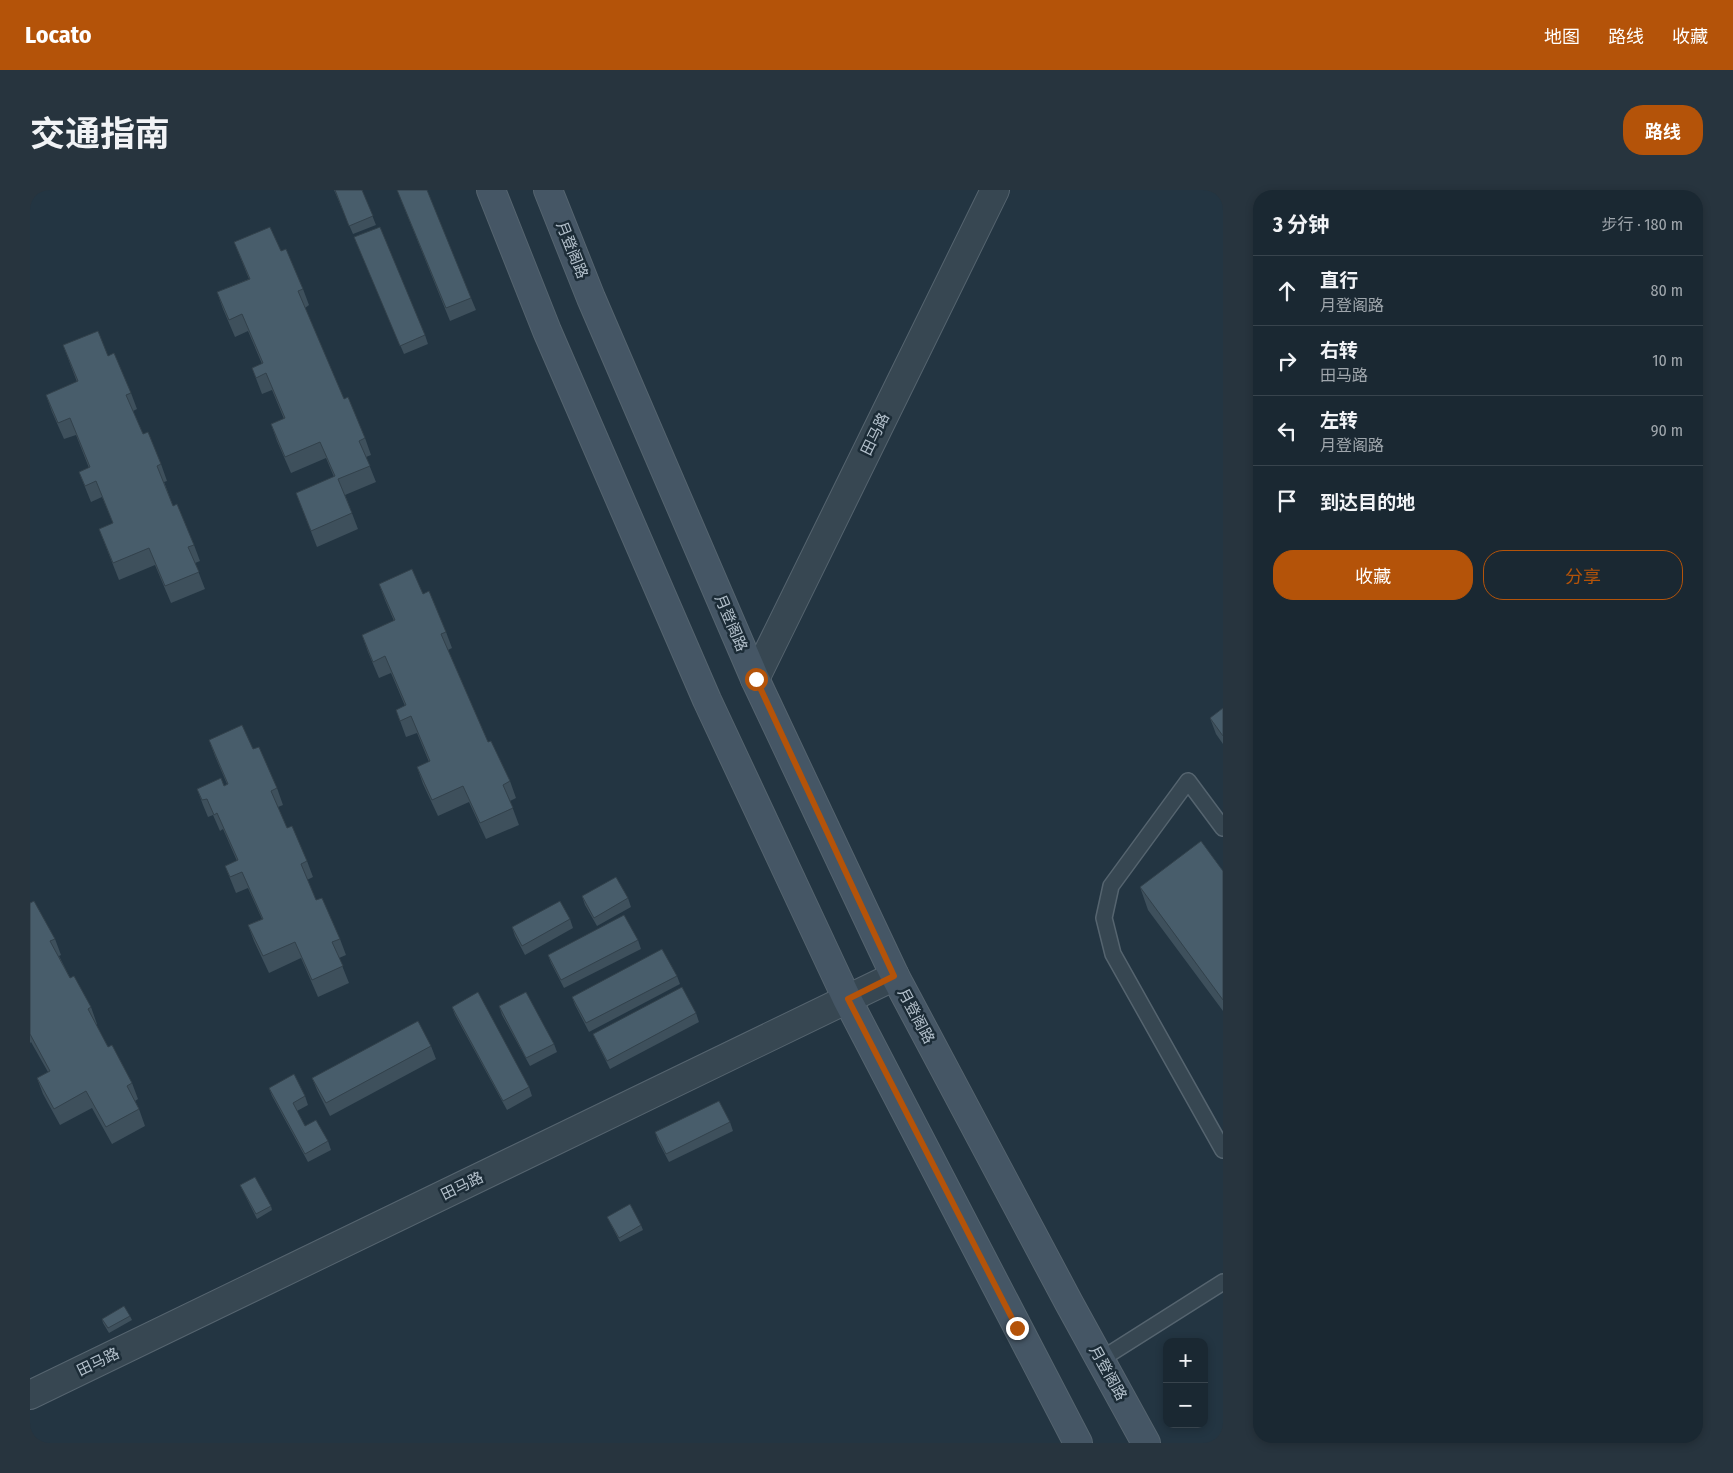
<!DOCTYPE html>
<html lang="zh">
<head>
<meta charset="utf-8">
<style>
  :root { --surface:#1a2832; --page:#27343e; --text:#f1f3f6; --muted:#9fa6ac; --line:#38444d; --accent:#b45309 }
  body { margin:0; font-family:"Fira Sans Condensed","Noto Sans SC",sans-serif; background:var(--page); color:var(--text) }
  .controls { position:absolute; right:15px; bottom:15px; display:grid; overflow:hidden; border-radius:10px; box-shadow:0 2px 8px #0003 }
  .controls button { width:45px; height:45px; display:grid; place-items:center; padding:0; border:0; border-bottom:1px solid var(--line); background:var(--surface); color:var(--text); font:25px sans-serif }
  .stop { position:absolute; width:15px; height:15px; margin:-11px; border:4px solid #b45309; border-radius:50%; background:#fff }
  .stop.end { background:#b45309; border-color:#fff; box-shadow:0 1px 5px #0008 }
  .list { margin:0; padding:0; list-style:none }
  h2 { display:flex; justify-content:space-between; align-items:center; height:65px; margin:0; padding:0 20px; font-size:21px }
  h2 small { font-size:16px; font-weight:400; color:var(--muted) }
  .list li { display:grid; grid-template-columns:32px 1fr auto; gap:15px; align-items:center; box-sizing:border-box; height:70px; padding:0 20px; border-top:1px solid var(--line) }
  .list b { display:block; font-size:19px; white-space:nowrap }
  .list p { margin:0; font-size:16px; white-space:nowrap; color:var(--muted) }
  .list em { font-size:16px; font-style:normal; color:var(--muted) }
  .actions { display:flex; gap:10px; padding:15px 20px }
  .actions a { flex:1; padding:11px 0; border:1px solid var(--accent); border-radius:20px; text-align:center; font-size:18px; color:var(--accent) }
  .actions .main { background:var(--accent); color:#fff }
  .icon { flex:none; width:28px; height:28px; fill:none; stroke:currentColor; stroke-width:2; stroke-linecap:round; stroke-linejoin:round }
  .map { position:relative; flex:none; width:1193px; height:1253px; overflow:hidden; border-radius:20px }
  header { display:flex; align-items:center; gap:30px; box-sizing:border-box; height:70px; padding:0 25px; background:var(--accent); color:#fff }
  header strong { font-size:24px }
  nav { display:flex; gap:28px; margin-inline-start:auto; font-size:18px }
  .intro { display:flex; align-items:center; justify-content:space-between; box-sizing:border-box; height:120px; padding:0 30px }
  h1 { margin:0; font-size:35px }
  .button { padding:12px 22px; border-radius:20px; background:var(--accent); color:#fff; font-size:18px; font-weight:700 }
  main { display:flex; gap:30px; padding:0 30px }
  aside { flex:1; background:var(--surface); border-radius:20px; box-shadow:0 2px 8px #0003 }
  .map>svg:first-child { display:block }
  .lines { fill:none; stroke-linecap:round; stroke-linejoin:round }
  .service-casing { stroke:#55646f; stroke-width:18 }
  .tertiary-casing { stroke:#55646f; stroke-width:30 }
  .secondary-casing { stroke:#55646f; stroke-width:30 }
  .service { stroke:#374752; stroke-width:15 }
  .tertiary { stroke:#374752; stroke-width:28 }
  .secondary { stroke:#455665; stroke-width:28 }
  .wall { fill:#3e505c }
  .building { fill:#485d6b; stroke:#32414b }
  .route { stroke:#b45309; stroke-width:6 }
  .labels { text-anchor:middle; stroke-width:5; stroke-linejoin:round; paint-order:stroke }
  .street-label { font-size:15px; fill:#b4c1cc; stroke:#1c2c37 }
</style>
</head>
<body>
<header>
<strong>Locato</strong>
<nav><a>地图</a><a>路线</a><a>收藏</a></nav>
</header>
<div class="intro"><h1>交通指南</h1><a class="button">路线</a></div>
<main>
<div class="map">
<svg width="1193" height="1253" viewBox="0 0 1193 1253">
  <rect width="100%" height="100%" fill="#233542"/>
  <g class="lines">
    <g class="service-casing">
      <path id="service" d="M 1193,638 L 1158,591 L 1081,696 L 1074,728 L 1083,764 L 1193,960
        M 1070,1170 L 1193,1092"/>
    </g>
    <g class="tertiary-casing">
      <path id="tertiary" d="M 725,489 L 965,0
        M 0,1205 L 865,786"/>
    </g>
    <g class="secondary-casing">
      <path id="secondary" d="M 461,0 L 517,141 L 677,510 L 817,809 L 1048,1253
        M 518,0 L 561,108 L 725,489 L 865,786 L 1039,1113 L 1116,1253"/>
    </g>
    <use href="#service" class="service"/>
    <use href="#tertiary" class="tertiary"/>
    <use href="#secondary" class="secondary"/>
  </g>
  <path class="wall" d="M 304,0 L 332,0 L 346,35 L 323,44 Z
    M 367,0 L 441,108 L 446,120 L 420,131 Z
    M 324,47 L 395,145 L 398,154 L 374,164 Z
    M 204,52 L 251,61 L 273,99 L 279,115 L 275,118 L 314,209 L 335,248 L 341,265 L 336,267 L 346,292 L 315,305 L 328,339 L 287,357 L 266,303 L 304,287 L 296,268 L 261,283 L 247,251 L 241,234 L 254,229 L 242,200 L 232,204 L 222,178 L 232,174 L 218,141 L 205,147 L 193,119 L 187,102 L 219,89 Z
    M 33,155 L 78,166 L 101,203 L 107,219 L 103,221 L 113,244 L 131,274 L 137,291 L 134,292 L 143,316 L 164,355 L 170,371 L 165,373 L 175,399 L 141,413 L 125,375 L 89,390 L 69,339 L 83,333 L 72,307 L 61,312 L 49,282 L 59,278 L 46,245 L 34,249 L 22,222 L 16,205 L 47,192 Z
    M 349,394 L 393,404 L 416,442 L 422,458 L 418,460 L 458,552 L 480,591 L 486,608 L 480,611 L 489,635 L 456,649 L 439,612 L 408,626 L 393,594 L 387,577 L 399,572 L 387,543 L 376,547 L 366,520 L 375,516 L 361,483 L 349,488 L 338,462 L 332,445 L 364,431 L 355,410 Z
    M 1193,518 L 1193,554 L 1186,544 L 1180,528 Z
    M 179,550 L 223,559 L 247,598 L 253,615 L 248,617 L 257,638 L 277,671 L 283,687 L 277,690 L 286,710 L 310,749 L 316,765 L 309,768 L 319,793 L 288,807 L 271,768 L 239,783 L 224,751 L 218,735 L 232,729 L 218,698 L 206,703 L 195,676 L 207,671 L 193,639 L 190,641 L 183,625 L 178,627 L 173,615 L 167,599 L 194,596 L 197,594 L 185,566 Z
    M 1193,681 L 1193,821 L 1118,720 L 1110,697 Z
    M 552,706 L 598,708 L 601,717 L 567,736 L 555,715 Z
    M 0,713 L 25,749 L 31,765 L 29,766 L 40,788 L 61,817 L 67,834 L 66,835 L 78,857 L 102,893 L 108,909 L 105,911 L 109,919 L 115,936 L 82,954 L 62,918 L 30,935 L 13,904 L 7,888 L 18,882 L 1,852 L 0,853 Z
    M 540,729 L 543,738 L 495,765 L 485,746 L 482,737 Z
    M 608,750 L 611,759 L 534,798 L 521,773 L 518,765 Z
    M 647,786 L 650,794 L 559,842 L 545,815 L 542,807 Z
    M 469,816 L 524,854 L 527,862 L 500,876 L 472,825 Z
    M 422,817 L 499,897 L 502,906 L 477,920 L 425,825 Z
    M 666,823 L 669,832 L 580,879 L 567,853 L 563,844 Z
    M 401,856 L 406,869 L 300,926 L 287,900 L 282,888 Z
    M 239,898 L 275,906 L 278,915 L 267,921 L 275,936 L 298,951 L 301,960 L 278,972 L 242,906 Z
    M 700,932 L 703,941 L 639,972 L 628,951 L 625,942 Z
    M 210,995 L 241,1016 L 242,1020 L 227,1029 Z
    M 577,1027 L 611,1035 L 613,1040 L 590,1052 Z
    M 100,1126 L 102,1130 L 79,1143 L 73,1133 L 72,1129 Z"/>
  <path class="building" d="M 305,0 L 332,0 L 343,26 L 319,36 Z
    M 367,0 L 397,0 L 441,108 L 416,118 Z
    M 240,37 L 251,61 L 256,59 L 273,99 L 268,101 L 314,209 L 318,207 L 335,248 L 329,251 L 340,276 L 308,289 L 322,323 L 281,341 L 266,303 L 305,286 L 290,252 L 255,267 L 241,234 L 255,228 L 236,183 L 226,188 L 222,178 L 233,173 L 212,124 L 199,130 L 187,102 L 220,89 L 204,52 Z
    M 350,37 L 395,145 L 370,156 L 324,47 Z
    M 68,141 L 78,166 L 84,163 L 101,203 L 96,205 L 113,244 L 118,242 L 131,274 L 127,276 L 143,316 L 147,314 L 164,355 L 158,357 L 169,382 L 135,396 L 119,358 L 83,373 L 69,339 L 83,333 L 66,291 L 55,296 L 49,282 L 60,277 L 40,228 L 28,233 L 16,205 L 48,191 L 33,155 Z
    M 382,379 L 393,404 L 399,401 L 416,442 L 411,444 L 458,552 L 461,551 L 480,591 L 473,595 L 483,618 L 450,633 L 433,596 L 402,610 L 387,577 L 400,571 L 381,526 L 370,531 L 366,520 L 376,515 L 355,466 L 343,472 L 332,445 L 365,430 L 349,394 Z
    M 1193,518 L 1193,546 L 1180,528 Z
    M 212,535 L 223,559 L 229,557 L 247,598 L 241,601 L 257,638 L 262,636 L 277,671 L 271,674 L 286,710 L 292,708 L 310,749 L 302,752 L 313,776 L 282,790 L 265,752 L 233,766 L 218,735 L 233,729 L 212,682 L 200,687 L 195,676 L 208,670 L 187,623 L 184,625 L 177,609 L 172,610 L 167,599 L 191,588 L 194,596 L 198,594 L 179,550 Z
    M 1171,651 L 1193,681 L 1193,810 L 1110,697 Z
    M 586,687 L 598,708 L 564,728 L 552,706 Z
    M 4,711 L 25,749 L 20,751 L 40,788 L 44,786 L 61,817 L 58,819 L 78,857 L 82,855 L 102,893 L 97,896 L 109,919 L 76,937 L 56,901 L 24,919 L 7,888 L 20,881 L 0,844 L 0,713 Z
    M 530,711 L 540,729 L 492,756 L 482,737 Z
    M 594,725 L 608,750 L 531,790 L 518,765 Z
    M 632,759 L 647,786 L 556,833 L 542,807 Z
    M 652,797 L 666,823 L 577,871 L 563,844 Z
    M 448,802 L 499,897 L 473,911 L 422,817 Z
    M 496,802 L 524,854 L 496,868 L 469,816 Z
    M 388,831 L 401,856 L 296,913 L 282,888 Z
    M 264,884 L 275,906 L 263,913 L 275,936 L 286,930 L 298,951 L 275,964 L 239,898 Z
    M 689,911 L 700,932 L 636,964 L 625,942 Z
    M 225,987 L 241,1016 L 226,1024 L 210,995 Z
    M 600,1014 L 611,1035 L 589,1048 L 577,1027 Z
    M 94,1116 L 100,1126 L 78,1138 L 72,1129 Z"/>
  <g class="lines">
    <path class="route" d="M 726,489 L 864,786 L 818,809 L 987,1138"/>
  </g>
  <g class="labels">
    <g class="street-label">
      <text transform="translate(542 60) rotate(68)" y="5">月登阁路</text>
      <text transform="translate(845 244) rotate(-64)" y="5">田马路</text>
      <text transform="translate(701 433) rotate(67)" y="5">月登阁路</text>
      <text transform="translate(886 826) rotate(62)" y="5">月登阁路</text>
      <text transform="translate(432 996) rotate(-26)" y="5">田马路</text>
      <text transform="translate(68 1172) rotate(-26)" y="5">田马路</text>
      <text transform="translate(1078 1183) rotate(61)" y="5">月登阁路</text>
    </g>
  </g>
</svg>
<div class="controls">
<button>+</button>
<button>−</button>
</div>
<div class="stop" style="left:726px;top:489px"></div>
<div class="stop end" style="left:987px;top:1138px"></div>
</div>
<aside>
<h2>3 分钟<small>步行 · 180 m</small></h2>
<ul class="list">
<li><svg class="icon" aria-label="ahead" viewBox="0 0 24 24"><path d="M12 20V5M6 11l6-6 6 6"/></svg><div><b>直行</b><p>月登阁路</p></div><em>80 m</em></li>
<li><svg class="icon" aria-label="right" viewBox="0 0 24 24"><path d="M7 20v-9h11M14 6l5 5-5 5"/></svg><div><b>右转</b><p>田马路</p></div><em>10 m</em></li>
<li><svg class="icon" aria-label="left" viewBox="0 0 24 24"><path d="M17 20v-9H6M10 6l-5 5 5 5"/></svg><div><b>左转</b><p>月登阁路</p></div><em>90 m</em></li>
<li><svg class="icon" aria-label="arrive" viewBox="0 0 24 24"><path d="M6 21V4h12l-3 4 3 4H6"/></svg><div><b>到达目的地</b></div></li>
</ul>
<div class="actions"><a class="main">收藏</a><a>分享</a></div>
</aside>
</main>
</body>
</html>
